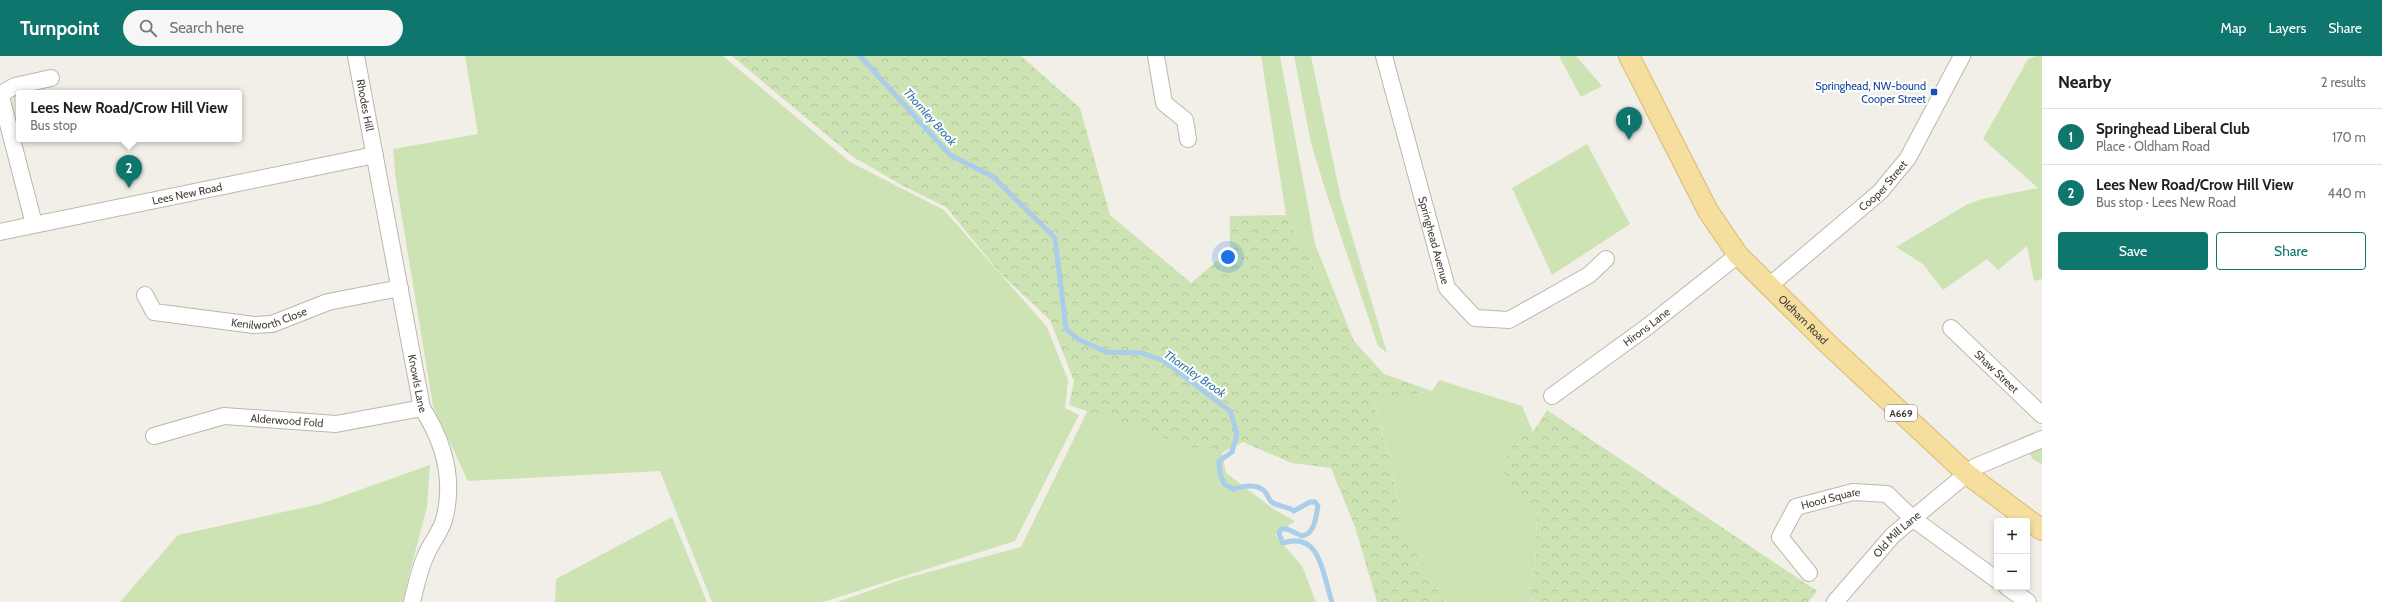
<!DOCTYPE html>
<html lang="en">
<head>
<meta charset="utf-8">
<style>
  :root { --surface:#fff; --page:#f6f6f6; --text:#202124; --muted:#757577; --line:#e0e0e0; --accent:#0f766e }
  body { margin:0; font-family:Cabin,sans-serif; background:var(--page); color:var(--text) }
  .controls { position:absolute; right:12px; bottom:12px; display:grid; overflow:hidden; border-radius:4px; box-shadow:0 2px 6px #0003 }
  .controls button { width:36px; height:36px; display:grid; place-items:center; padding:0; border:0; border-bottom:1px solid var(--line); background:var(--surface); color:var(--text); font:20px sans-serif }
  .you { position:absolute; left:1228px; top:201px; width:14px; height:14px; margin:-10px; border:3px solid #fff; border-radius:50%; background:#1a73e8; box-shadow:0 0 0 6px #1a73e833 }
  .badge { display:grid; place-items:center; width:26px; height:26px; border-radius:50%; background:var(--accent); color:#fff; font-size:13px; font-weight:700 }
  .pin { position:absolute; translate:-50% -33px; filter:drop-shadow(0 1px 2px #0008) }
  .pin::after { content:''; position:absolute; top:21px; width:14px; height:12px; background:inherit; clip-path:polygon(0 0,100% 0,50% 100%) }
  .popup { position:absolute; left:16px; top:34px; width:226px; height:52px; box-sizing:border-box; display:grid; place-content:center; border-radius:4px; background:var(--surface); filter:drop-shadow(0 1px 3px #0005); font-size:13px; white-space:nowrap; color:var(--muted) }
  .popup b { font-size:15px; color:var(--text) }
  .popup::after { content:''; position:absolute; left:50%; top:100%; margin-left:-8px; border:8px solid transparent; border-top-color:var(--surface) }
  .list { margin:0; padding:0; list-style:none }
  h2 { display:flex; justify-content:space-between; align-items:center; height:52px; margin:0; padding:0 16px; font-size:17px }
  h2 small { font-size:13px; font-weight:400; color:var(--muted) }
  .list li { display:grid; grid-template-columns:26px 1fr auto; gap:12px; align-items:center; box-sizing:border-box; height:56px; padding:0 16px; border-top:1px solid var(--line) }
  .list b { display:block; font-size:15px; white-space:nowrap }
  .list p { margin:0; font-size:13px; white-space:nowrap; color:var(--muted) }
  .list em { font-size:13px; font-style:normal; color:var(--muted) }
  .actions { display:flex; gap:8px; padding:12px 16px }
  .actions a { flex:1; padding:9px 0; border:1px solid var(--accent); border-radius:4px; text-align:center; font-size:14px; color:var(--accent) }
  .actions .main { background:var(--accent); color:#fff }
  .icon { flex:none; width:22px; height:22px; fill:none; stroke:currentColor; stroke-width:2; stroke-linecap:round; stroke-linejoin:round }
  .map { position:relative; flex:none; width:2042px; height:546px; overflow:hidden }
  header { display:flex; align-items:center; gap:24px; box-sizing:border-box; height:56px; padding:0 20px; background:var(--accent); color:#fff }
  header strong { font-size:19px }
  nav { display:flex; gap:22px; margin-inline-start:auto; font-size:14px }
  .search { width:280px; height:36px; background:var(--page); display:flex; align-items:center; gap:10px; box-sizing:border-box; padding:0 14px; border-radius:22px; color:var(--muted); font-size:15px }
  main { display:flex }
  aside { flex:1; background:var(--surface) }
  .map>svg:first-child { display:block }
  .grass { fill:#cde3b4 }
  .forest { fill:url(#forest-crowns) }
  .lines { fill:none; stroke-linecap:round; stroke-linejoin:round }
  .stream { stroke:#aacee9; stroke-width:5 }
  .minor-casing { stroke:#bdb7ab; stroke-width:18 }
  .major-casing { stroke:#d8bb70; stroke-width:22 }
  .minor { stroke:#fff; stroke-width:16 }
  .major { stroke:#f5de9e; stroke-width:20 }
  .transit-dot { fill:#1a4fb4; stroke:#fff; stroke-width:1.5 }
  .labels { text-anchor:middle; stroke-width:4; stroke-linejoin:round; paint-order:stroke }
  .shield { fill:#fff; stroke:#7d7973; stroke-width:1 }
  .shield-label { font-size:10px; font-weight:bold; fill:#454037 }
  .transit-label { font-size:11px; fill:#164399; stroke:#fff; text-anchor:end }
  .street-label { font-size:11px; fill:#454037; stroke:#fff }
  .water-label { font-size:12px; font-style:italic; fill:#3a77a7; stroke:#fff }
</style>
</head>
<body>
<header>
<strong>Turnpoint</strong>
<div class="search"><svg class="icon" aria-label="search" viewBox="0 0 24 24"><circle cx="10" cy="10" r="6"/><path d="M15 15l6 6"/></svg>Search here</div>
<nav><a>Map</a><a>Layers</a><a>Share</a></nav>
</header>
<main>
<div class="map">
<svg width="2042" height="546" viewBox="0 0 2042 546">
  <defs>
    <pattern id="forest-crowns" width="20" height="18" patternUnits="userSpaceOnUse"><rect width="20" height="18" fill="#cde3b4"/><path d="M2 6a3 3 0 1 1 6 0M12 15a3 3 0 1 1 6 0" fill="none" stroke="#b1c49b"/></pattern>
  </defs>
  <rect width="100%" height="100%" fill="#f2efe8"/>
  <path class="grass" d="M 465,0 L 723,0 L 850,106 L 944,154 L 1047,271 L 1068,324 L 1065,352 L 1079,359 L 1015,485 L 823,546 L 712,546 L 660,415 L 468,425 L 433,350 L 396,125 L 393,93 L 478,78 Z
    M 1261,0 L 1280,0 L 1315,188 L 1354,285 L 1286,159 Z
    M 1294,0 L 1311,0 L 1341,143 L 1387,297 L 1378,290 L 1325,133 L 1311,87 Z
    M 1559,0 L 1576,0 L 1602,30 L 1581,41 Z
    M 2036,0 L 2042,0 L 2042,223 L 2034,225 L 2027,190 L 1998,214 L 1987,203 L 1943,234 L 1923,208 L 1896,191 L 1966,149 L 1982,143 L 2038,132 L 1983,83 L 2028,3 Z
    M 1587,88 L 1630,168 L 1552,219 L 1512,132 Z
    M 1104,321 L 1216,368 L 1226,417 L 1275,454 L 1295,465 L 1275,479 L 1302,510 L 1316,546 L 837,546 L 903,523 L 1021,491 Z
    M 1439,324 L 1522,350 L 1533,376 L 1517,383 L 1518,442 L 1537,459 L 1535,514 L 1529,533 L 1530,542 L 1537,546 L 1437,546 L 1403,475 L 1390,405 L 1373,344 L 1432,335 Z
    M 2042,390 L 2042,409 L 2032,402 L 2027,394 Z
    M 430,409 L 427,451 L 407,527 L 403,546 L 120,546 L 178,479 L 320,448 Z
    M 672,461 L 707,546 L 555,546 L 556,523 Z"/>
  <path class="forest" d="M 732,0 L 1021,0 L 1080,52 L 1110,159 L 1191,227 L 1230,194 L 1230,160 L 1286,159 L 1354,285 L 1384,318 L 1432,335 L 1373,345 L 1390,405 L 1403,475 L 1445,546 L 1377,546 L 1355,471 L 1331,412 L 1292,407 L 1243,386 L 1216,400 L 1069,349 L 1074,325 L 1050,264 L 1000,217 L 946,151 L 903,130 L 852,100 Z
    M 1547,354 L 1817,535 L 1808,546 L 1538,546 L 1530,542 L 1529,533 L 1535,514 L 1537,459 L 1518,442 L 1504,419 L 1507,394 L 1517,383 L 1533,376 Z"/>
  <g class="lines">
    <path class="stream" d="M 860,0 L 950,99 L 992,120 L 1055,182 L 1066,273 L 1078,283 L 1106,296 L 1142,297 L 1164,305 L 1230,355 L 1237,378 L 1232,396 L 1219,405 L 1220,417 L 1224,428 L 1233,433 C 1243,430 1259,427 1266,437 C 1269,441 1268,444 1273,447 C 1280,451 1287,450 1294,455 L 1310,446 L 1315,446 L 1318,450 C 1316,460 1315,478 1302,480 L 1287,473 L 1281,473 L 1279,478 L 1283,487 C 1322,474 1323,522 1332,546"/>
    <g class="minor-casing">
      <g id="minor">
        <path id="s1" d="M 356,0 L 422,352 C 444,386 455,423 444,464 C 440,477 431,487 426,499 C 419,514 416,530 412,546"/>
        <path d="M 1156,0 L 1164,47 L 1185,64 L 1188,83"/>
        <path id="s2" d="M 1384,0 L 1447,232 L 1475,262 L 1509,264 L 1589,219 L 1606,203"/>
        <path d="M 0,37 L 34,168"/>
        <path d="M 1,38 L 15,30 L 51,22"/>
        <path id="s3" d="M 0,176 L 375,99"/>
        <path id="s4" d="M 1769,230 L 1880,136 L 1908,102 L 1962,0"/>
        <path id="s5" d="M 145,239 L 154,256 L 254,269 L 272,268 L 328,246 L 400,232"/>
        <path id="s6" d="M 1951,272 L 2042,359"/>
        <path id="s7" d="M 1552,340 L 1647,271 L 1738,199"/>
        <path id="s8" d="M 154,380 L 224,360 L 336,368 L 422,352"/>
        <path id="s9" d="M 1809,517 L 1780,481 L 1796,451 L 1853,436 L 1887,438 L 1912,462 L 1997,524"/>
        <path d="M 2007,531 L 2028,546"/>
        <path id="s10" d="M 1835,546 L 1893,479 L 1975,411 L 2042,383"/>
      </g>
    </g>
    <g class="major-casing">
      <g id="major">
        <path id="s11" d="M 1629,0 L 1708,155 L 1738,199 L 1828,288 L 1967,418 L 2042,474"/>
      </g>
    </g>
    <use href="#minor" class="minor"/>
    <use href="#major" class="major"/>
  </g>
  <rect class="transit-dot" x="1930" y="32" width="8" height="8" rx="2"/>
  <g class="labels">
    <rect class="shield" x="1885" y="349" width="32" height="16" rx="3"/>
    <g class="shield-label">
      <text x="1901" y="361">A669</text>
    </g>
    <g class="transit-label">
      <text x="1926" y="34">Springhead, NW-bound<tspan x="1926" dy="13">Cooper Street</tspan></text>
    </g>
    <g class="street-label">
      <text dy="4" stroke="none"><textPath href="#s1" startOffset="50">Rhodes Hill</textPath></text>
      <text dy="4" stroke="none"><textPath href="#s4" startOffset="152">Cooper Street</textPath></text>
      <text dy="4" stroke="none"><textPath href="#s3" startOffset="191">Lees New Road</textPath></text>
      <text dy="4" stroke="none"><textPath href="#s2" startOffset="191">Springhead Avenue</textPath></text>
      <text dy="4" stroke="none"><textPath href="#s5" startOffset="136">Kenilworth Close</textPath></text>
      <text dy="4" stroke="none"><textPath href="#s11" startOffset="319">Oldham Road</textPath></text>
      <text dy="4" stroke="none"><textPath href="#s7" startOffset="117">Hirons Lane</textPath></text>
      <text dy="4" stroke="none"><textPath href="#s6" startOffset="63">Shaw Street</textPath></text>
      <text dy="4" stroke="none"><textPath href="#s1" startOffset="333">Knowls Lane</textPath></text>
      <text dy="4" stroke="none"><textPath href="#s8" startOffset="136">Alderwood Fold</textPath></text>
      <text dy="4" stroke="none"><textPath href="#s9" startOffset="116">Hood Square</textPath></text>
      <text dy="4" stroke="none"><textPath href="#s10" startOffset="92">Old Mill Lane</textPath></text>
    </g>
    <g class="water-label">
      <text transform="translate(930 61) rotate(48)" y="4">Thornley Brook</text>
      <text transform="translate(1195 318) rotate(35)" y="4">Thornley Brook</text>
    </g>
  </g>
</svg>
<div class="controls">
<button>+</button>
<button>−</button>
</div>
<div class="you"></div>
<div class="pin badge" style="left:1629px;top:84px">1</div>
<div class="pin badge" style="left:129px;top:132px">2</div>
<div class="popup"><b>Lees New Road/Crow Hill View</b>Bus stop</div>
</div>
<aside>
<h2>Nearby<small>2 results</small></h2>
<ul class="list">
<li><span class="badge">1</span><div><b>Springhead Liberal Club</b><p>Place · Oldham Road</p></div><em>170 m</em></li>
<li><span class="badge">2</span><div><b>Lees New Road/Crow Hill View</b><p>Bus stop · Lees New Road</p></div><em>440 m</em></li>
</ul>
<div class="actions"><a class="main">Save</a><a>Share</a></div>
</aside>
</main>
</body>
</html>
